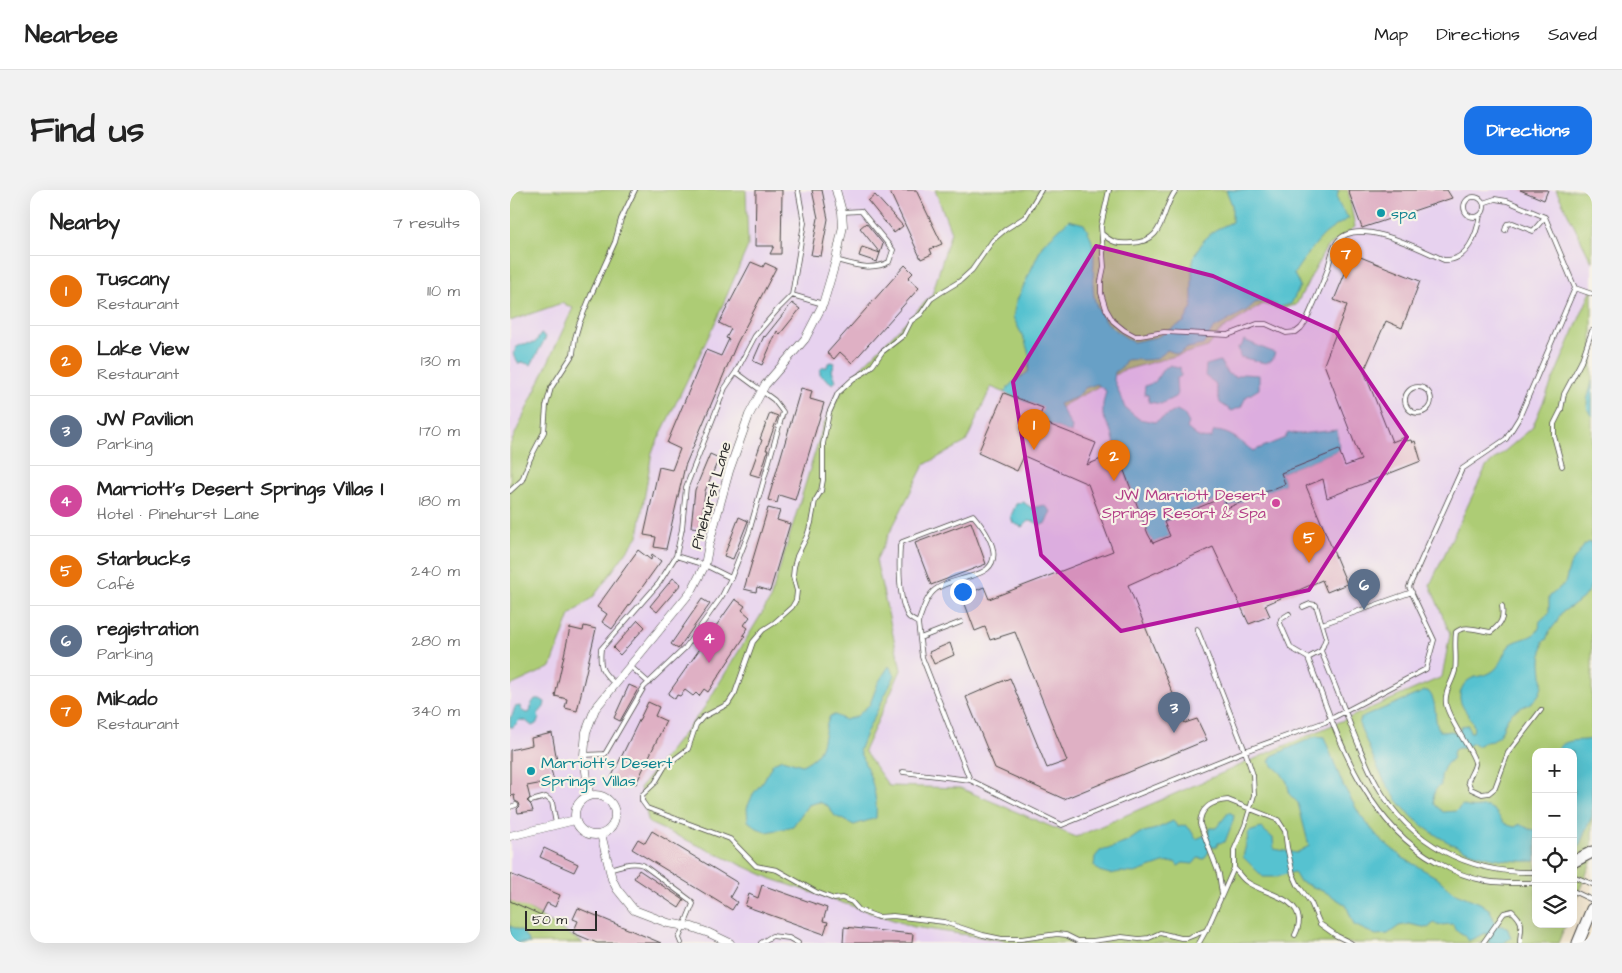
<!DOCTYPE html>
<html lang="en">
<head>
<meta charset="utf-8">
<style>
  :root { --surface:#fff; --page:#f2f2f2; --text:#222; --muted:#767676; --line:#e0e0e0; --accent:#1a73e8 }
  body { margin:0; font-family:"Architects Daughter",sans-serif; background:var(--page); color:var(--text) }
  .controls { position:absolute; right:15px; bottom:15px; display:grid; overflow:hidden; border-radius:10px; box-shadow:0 5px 20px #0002 }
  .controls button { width:45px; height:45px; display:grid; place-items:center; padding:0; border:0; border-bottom:1px solid var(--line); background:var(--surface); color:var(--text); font:25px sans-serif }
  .scale { position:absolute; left:15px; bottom:12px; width:72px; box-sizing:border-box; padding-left:5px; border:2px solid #2b2b2b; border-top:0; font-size:14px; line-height:18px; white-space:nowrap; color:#2b2b2b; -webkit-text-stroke:4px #f7f3e8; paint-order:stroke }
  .you { position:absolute; left:452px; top:401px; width:18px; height:18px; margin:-12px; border:4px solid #fff; border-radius:50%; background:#1a73e8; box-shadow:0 0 0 8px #1a73e833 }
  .badge { display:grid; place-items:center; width:32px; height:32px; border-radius:50%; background:var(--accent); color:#fff; font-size:16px; font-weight:700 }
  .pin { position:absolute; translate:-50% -41px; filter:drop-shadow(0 1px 2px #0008) }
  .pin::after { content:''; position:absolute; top:26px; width:18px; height:15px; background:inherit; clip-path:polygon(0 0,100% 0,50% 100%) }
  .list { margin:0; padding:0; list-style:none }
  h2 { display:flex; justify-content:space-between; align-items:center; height:65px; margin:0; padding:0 20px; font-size:21px }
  h2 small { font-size:16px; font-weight:400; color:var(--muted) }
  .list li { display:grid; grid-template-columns:32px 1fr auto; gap:15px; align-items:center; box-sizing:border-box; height:70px; padding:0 20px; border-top:1px solid var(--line) }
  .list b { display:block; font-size:19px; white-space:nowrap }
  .list p { margin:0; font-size:16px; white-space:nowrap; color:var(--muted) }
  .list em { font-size:16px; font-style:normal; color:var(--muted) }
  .icon { flex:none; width:28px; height:28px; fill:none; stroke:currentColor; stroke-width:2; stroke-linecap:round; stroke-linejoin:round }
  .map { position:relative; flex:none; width:1082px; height:753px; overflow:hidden; border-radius:15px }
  header { display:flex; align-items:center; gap:30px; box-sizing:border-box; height:70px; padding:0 25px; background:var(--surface); border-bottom:1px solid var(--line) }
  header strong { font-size:24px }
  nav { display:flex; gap:28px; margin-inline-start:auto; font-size:18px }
  .intro { display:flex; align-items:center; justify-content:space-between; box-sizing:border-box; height:120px; padding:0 30px }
  h1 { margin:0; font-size:35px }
  .button { padding:12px 22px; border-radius:15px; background:var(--accent); color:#fff; font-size:18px; font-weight:700 }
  main { display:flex; gap:30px; padding:0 30px }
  aside { flex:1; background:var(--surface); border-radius:15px; box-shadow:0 5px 20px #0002 }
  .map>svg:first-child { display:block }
  .built { fill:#e7d2ef }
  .green { fill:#adcc74; stroke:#6c7c50 }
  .water { fill:#56c2d0; stroke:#40767e }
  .building { fill:#dfb0c4 }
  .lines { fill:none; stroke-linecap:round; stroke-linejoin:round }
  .lane-casing { stroke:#494744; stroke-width:5.5 }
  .street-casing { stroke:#494744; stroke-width:9 }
  .secondary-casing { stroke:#494744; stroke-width:13 }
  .lane { stroke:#fff; stroke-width:4 }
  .street { stroke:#fff; stroke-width:8 }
  .secondary { stroke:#fff; stroke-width:11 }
  .marked { fill:#b5179e; fill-opacity:0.2; stroke:#b5179e; stroke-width:4; stroke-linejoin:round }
  .culture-dot { fill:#0f9aa8; stroke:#f7f3e8; stroke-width:2 }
  .hotel-dot { fill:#d1479c; stroke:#f7f3e8; stroke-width:2 }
  .labels { text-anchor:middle; stroke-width:4.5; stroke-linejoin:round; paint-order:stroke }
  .culture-label { font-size:16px; fill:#0d838f; stroke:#f7f3e8; text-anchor:start }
  .hotel-label { font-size:16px; fill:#b23c85; stroke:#f7f3e8; text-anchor:end }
  .street-label { font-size:16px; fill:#2b2b2b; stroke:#f7f3e8 }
</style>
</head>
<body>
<header>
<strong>Nearbee</strong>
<nav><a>Map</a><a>Directions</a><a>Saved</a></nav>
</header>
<div class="intro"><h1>Find us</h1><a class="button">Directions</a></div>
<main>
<aside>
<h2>Nearby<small>7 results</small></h2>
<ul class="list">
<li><span class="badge" style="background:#e8710a">1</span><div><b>Tuscany</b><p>Restaurant</p></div><em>110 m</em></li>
<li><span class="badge" style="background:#e8710a">2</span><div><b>Lake View</b><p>Restaurant</p></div><em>130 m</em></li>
<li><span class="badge" style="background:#5c6f8a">3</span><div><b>JW Pavilion</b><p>Parking</p></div><em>170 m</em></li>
<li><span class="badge" style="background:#d1479c">4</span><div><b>Marriott's Desert Springs Villas I</b><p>Hotel · Pinehurst Lane</p></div><em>180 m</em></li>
<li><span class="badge" style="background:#e8710a">5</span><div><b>Starbucks</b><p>Café</p></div><em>240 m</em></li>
<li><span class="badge" style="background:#5c6f8a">6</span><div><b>registration</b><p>Parking</p></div><em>280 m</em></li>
<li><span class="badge" style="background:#e8710a">7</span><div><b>Mikado</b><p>Restaurant</p></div><em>340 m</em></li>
</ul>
</aside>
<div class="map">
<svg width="1082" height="753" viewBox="0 0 1082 753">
  <rect width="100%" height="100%" fill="#f7f3e8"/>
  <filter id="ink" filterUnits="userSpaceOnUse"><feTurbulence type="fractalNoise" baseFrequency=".02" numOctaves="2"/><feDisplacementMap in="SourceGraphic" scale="10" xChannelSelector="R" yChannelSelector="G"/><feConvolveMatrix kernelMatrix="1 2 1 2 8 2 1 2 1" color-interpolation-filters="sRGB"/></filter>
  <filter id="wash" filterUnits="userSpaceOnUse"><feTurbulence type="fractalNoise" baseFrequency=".0096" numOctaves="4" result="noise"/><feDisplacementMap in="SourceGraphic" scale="20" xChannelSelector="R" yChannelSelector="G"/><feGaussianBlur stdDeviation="1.12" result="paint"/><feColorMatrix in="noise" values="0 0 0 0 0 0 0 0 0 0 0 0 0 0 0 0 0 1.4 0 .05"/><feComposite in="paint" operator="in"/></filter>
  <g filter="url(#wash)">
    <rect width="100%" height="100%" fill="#f3e6cf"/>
    <path class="built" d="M 236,0 L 425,0 L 441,42 L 422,105 L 335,194 L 313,236 L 260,410 L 194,518 L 130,598 L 139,633 L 262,689 L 404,737 L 510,753 L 73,753 L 6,711 L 0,710 L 0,496 L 41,477 L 60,425 L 84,406 L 128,346 L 142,262 L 205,133 L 238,56 Z
      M 838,0 L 1046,0 L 1082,72 L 1082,99 L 1022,238 L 976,277 L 920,395 L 940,444 L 932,487 L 566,647 L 450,598 L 379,596 L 354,561 L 391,480 L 366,370 L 414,275 L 456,252 L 481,197 L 545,223 L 554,215 L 584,199 L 611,181 L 698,157 L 710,141 L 753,114 L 770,119 L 801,86 L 816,58 L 845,37 Z
      M 52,113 L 63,118 L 0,255 L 0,131 Z"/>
    <path class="green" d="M 0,0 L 236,0 L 238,56 L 205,133 L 142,262 L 128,346 L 84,406 L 60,425 L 41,477 L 0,496 L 0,255 L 63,118 L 52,113 L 0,131 Z
      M 425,0 L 838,0 L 845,37 L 816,58 L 786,115 L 770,119 L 753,114 L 710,141 L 698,157 L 611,181 L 584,199 L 554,215 L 545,223 L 481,197 L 456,252 L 414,275 L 366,370 L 391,480 L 354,561 L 379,596 L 450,598 L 566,647 L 932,487 L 940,444 L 920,395 L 976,277 L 1022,238 L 1082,99 L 1082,670 L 1063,716 L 1063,562 L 1026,562 L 1026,734 L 1056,734 L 1048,753 L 510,753 L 404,737 L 262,689 L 139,633 L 130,598 L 194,518 L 260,410 L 313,236 L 335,194 L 422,105 L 441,42 Z
      M 1046,0 L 1082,0 L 1082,72 Z
      M 0,710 L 6,711 L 73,753 L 0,753 Z"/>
    <path class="water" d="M 716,0 L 829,0 C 824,11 832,20 839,28 C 831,33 822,38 815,44 C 808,50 788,76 784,84 L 790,96 L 781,114 L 770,117 L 755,111 L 745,113 L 737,120 L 703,139 L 693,155 L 678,158 L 668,164 L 657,160 C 644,175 632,168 616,170 L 613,176 L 605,182 L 604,190 L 615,218 L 629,229 L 645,232 L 667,220 L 674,224 L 679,233 L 677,238 C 686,246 690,250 701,248 L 704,241 C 720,241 731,252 743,261 L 775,248 L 778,242 L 788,244 L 827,240 L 829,260 L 771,283 L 775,294 L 717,318 L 714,307 L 655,332 L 660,346 L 643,353 L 638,344 L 607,262 L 602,243 L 593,226 L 593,214 L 596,201 L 587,194 L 575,198 L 567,207 L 549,214 L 562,237 L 561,243 L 528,230 L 533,218 L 494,203 L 501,194 L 518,182 L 520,168 L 515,151 L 503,127 L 506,112 L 533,54 L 559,30 L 574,34 C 577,40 581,46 582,52 C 589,80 573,104 596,131 C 603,140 614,146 623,152 L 647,147 L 674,132 L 682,117 L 682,79 L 684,66 L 694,50 L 705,40 L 722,32 L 722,15 Z
      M 31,144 L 36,147 L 21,175 L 12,172 L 9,174 L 3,163 L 6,161 L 5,158 L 13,154 L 25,153 Z
      M 734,150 L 765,163 L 762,170 L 755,173 L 730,167 L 728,157 L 731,157 Z
      M 710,171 L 718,184 L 726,187 L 733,184 L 749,185 L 749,199 L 736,207 L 731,217 L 722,221 L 710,213 L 705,193 L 695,186 L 696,175 Z
      M 322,172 L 325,173 L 322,180 L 326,191 L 323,194 C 318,191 316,188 310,185 L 310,180 L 313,177 L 317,177 L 318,173 Z
      M 661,175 L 667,178 L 670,177 L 671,186 L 666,189 L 667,206 L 651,214 L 639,212 L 638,205 L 634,204 L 635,196 L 645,192 L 653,179 Z
      M 1082,191 L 1082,227 C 1072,214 1080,204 1082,191 Z
      M 513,312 L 522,318 L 534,315 L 541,321 L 536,333 L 529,336 L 526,332 L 518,331 L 512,337 L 503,333 L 501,326 L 506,314 Z
      M 1082,352 L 1082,393 L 1079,400 L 1072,409 L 1051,423 L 1047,432 L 1039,442 L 1036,450 L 1033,451 C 1033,458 1031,464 1031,471 C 1031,486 1037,499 1023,511 C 1016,517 1006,518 1000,525 C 992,534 995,542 983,551 L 975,552 L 967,556 L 963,553 L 954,558 L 948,558 L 944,560 L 942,569 C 933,576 930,584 931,595 C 924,599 922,606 924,614 L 933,622 L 946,621 L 952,615 C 965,621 973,614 980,618 C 991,622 987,634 1005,637 L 1010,634 L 1019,639 L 1026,640 L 1026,671 C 965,674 904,645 874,590 C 864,572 857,552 849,534 L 851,528 L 915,501 L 918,501 C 929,512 922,530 930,541 L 935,542 L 941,541 L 946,543 L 951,539 L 951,536 L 958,535 L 960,542 L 963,542 C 968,526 941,517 953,496 C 962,483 972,489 983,481 C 992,475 992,463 1000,455 C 1008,448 1025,449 1029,438 C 1030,436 1029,433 1030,431 L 1039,423 L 1039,407 L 1055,393 L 1060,375 L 1076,353 Z
      M 379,476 L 385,485 L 356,543 L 349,561 C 360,583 368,603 366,628 L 344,635 L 325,626 L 318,616 L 309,612 L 298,615 L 283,636 L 272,639 L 257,642 L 247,638 L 238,631 L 237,618 L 243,604 L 254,590 L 263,573 L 272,569 L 292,575 C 318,563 310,548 320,526 L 325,525 L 335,530 L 347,526 L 360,514 L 368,493 Z
      M 25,509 L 30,509 L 35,512 L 34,517 L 28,524 L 29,529 L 26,534 L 22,536 L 16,531 L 10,530 L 3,537 L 0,537 L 0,527 L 2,526 L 5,517 L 10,516 L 11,520 L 16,523 L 20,522 L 22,513 Z
      M 806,546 L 814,547 L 833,595 L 850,625 L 869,648 L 893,668 L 926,687 L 943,702 L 970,713 L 980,720 L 986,735 L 997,737 L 1001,748 L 993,753 L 979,753 L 976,743 L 958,751 L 953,744 L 945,740 L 943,734 L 931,735 L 924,733 L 918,738 L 899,734 L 889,736 L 878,744 L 866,745 L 844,735 L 836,715 L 817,703 L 789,691 L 784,682 L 765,687 L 753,687 L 733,667 L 739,642 L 751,638 L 763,648 L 764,659 L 786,663 L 799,656 L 788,613 L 780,605 L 777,592 L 771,583 L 759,572 L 762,566 Z
      M 1082,549 L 1082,626 L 1067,661 L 1063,662 L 1063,605 L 1065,601 L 1063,598 L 1063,562 L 1045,562 C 1055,547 1068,552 1082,549 Z
      M 719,622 L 724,625 L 723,631 L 715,652 L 708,653 L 707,657 L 702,657 L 694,669 L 688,668 L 683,674 L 673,673 L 668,676 L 665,672 L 653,673 L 625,683 L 610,682 L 600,684 L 589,681 L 584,676 L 585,667 L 590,661 L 598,659 L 617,652 L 630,643 L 646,639 L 663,631 L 668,637 L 675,635 L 680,639 L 686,649 L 698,644 L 700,638 L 706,638 Z
      M 0,736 L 12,741 L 20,753 L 0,753 Z"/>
    <g id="blocks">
      <path class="building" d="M 246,0 L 272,0 L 271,64 L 260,64 L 264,56 L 245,56 Z
        M 302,0 L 312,0 L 318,29 L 311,66 L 301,65 L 308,28 Z
        M 379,0 L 406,0 L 432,54 L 420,59 L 422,64 L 411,69 Z
        M 838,0 L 937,0 L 942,8 L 852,38 Z
        M 1010,0 L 1038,0 L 1034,10 Z
        M 365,5 L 393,36 L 384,43 L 358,11 Z
        M 356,33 L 373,54 L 370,63 L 350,38 Z
        M 352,57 L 370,63 L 367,72 L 349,66 Z
        M 843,64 L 910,91 L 892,138 L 876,131 L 854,181 L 882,252 L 895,247 L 896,251 L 901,250 L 902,253 L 905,251 L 911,271 L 817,308 L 813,289 L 796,296 L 837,394 L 817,402 L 812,390 L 755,415 L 760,426 L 739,434 L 703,357 L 618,395 L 675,533 L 687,529 L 697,550 L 554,609 L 485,578 L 456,507 L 500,488 L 537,578 L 557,571 L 505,442 L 480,450 L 475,437 L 465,441 L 452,406 L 474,397 L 479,409 L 603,361 L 578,294 L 514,266 L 507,281 L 468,263 L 494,203 L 533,218 L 528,230 L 586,253 L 577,275 L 607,262 L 638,344 L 643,353 L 660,346 L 654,332 L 714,307 L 717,318 L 775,294 L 771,283 L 829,260 L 835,276 L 851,270 L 814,174 L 837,115 L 824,110 Z
        M 241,72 L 253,77 L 255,73 L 266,78 L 227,153 L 175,276 L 156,359 L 144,357 L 146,347 L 134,345 L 149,277 L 162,280 L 170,259 L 157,253 L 196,160 L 211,166 L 219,149 L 216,148 L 221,139 L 209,133 Z
        M 395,75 L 403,83 L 398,88 L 409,98 L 342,173 L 330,162 L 324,169 L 317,163 Z
        M 282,113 L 290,119 L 270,144 L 267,141 L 252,175 L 243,171 L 254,146 L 255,147 Z
        M 291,198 L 302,201 L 300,209 L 314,213 L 285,310 L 269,305 L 267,313 L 258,310 Z
        M 260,223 L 268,226 L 256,260 L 258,260 L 250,287 L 240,284 L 252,250 L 250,249 Z
        M 200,264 L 209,268 L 195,301 L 191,338 L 181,337 L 185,300 Z
        M 258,318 L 270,321 L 267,330 L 280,334 L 260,401 L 247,397 L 246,402 L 234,399 Z
        M 229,327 L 238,331 L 223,369 L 214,366 Z
        M 461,332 L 476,374 L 421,395 L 405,353 Z
        M 128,360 L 141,370 L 142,364 L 151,371 L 102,439 L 92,432 L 97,424 L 87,417 Z
        M 163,388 L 171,394 L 147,422 L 140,416 Z
        M 192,409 L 200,414 L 168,459 L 161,454 Z
        M 225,409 L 235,416 L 232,420 L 240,427 L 234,435 L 238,438 L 233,445 L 235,446 L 198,502 L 194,499 L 189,506 L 186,503 L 183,506 L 175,500 L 170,506 L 167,505 L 165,509 L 158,504 Z
        M 128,430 L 135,437 L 110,465 L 103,458 Z
        M 74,436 L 86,439 L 67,521 L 55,518 L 57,509 L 45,506 L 60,438 L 73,441 Z
        M 440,453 L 444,465 L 424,474 L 419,462 Z
        M 119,495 L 128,499 L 110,531 L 104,528 Z
        M 138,512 L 149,517 L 145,526 L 156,531 L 126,594 L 114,588 L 112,593 L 101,588 Z
        M 42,543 L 47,571 L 39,572 L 44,591 L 17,596 L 20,608 L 17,611 L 21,615 L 23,621 L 8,623 L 7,619 L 10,616 L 9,613 L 5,611 L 4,605 L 0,606 L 0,560 L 22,555 L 21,548 Z
        M 142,641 L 228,693 L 220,707 L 227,712 L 222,720 L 122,659 L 128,649 L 135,653 Z
        M 34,658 L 68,674 L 64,682 L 30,667 Z
        M 129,680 L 174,710 L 169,718 L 124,688 Z
        M 0,684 L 50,705 L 45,717 L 37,713 L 31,725 L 0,711 Z
        M 252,695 L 317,718 L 313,731 L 318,732 L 314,744 L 235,716 L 239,704 L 248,708 Z
        M 68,718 L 151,753 L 87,753 L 63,743 L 68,731 L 63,729 Z
        M 334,737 L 403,744 L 402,753 L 333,753 Z"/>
    </g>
  </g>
  <g filter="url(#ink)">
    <use href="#blocks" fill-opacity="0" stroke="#494744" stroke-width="1"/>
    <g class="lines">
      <g class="lane-casing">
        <path id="lane" d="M 531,0 L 515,27 L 496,39 L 483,50 L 462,80 L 450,91 L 430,103 L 421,109 L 411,124 L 401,131 L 394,145 L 372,162 L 363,175 L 355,182 L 343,189 L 328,203 L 319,223 L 313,254 L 313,290 L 311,301 L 305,311 L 301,333 L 297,346 L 287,366 L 284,377 L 283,386 L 287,401 L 286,410 L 282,417 L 264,433 L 253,440 L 243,452 L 225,503 L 218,514 L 193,527 L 186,535 L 178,559 L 155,576 L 145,593 L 132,605 L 132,611 L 137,618 L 220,649 L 246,676 L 267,680 L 306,702 L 324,709 L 332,708 L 342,712 L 349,720 L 368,727 L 383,726 L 434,732 L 473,745 L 492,749 L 511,749 L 547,744 L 556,745 L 568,751 L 582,751 L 612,747 L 629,749 L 639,748 L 650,743 L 671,748 L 677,748 L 697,740
          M 599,0 L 591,36 L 594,77 L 591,91 L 591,103 L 596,119 L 603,131 L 614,140 L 625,146 L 630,146 L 654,142 L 718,145 L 747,134 L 756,134 L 776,143 L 786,142 L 791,138 L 796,131 C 803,115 811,98 817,81 C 820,72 821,61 827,52 C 846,25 912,60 934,70 C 957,72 967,44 970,25
          M954 17a10 10 0 1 1 20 0a10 10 0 1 1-20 0Z
          M 995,40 L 997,34 L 1003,33 L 1023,41 L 1035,27
          M 592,44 C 603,53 608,54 621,53 C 657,52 649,22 666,0
          M 326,70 C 344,75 361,81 379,72 L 383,60 L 351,21 L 332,22
          M 1065,98 L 1082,104
          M 282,105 L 313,114
          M895 210a13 13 0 1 1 26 0a13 13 0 1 1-26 0Z
          M 1052,276 L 1044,246 L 1044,234 L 1051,220 L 1054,204 L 1071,172 L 1082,141
          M 0,301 L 12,290 L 20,269 L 34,242 L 36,216 L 41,198 L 63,164 L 65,148 L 69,134 L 81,105 L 105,52 L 111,29 L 125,0
          M 166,366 L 195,375 L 221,388
          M 992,416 C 994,429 991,434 981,442 C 968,441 956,434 946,442 C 944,455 947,468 945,481 C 942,493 934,502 936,514 C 938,530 966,565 965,574 C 964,580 959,586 958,592 L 961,599 L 972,604 L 979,603 L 985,598 L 998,563 L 1031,520
          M 793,417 L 800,414 L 806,415 L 816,448 L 811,461 C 822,487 832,513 842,539 C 850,558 857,577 867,595 C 900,654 959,684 1026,682
          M 779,424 L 771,429 L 770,433 L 781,458 L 798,468 C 827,543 852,631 927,672 C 942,681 959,688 976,691 C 993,694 1009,693 1026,693
          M 408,433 C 412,423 416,406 426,399 C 434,393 445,391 455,388 C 461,386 471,384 477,379 C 494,364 474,338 463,325 L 392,352 L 390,356 C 389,376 388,409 398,426 C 400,429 405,431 408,433 L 412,467 L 460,590 L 552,635 L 735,561 L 815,532 L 916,479 L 924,450 L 899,397 L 952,279 L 996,249 L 1009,228 L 1065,98 L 1035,27 L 997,11 L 985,9 L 973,13
          M 812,434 L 902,402
          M 687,439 L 735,561 L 743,585 L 744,605 L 735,635 L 724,660 L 724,678 C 728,682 732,689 737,692 C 754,704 787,706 789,730 C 789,735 787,741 785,745
          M 410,448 L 451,432
          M 798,468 L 811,461
          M 120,476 L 139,493
          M 105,494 C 92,482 89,478 91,459 L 149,393 L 166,366 L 172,339 L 176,297 L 215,198 L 226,182 L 245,146 L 269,118 L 282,105 L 294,33 L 288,0
          M 74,565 L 95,564 L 134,497 L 175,458 L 212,406 L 221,388 L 239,342 L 273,222 L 264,210 L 226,182
          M 393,582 L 460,590
          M 21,611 L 36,607 L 42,612 L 46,634
          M 0,617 L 6,615
          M 99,679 C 111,676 121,671 133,675 L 180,710 L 183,714 L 169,748 L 171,753
          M 1063,686 L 1082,694
          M 1063,701 L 1082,710
          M 712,704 L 709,684 L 690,634 C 690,617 703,611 718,610 L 768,630 L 775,641 L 777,657 L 783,684 L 788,695 L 801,713 L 810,734 L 827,746 L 841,753
          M 251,753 L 262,746 L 279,748 L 288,753
          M 689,753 L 698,737 L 724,678
          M 973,753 L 994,723 L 1002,721 C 1016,734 1010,737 1010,753"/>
      </g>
      <g class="street-casing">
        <path id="street" d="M65 625a20 20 0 1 1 40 0a20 20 0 1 1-40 0Z
          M 79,605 L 74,565 L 76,542 L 85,519 L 182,400 L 195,375 L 199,354 L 219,281 L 239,225 L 255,195 L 295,149 L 313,114 L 326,70 L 333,36 L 332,22 L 326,0
          M 91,644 L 102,689 L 107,699 L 124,720 L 158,733 L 182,737 L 199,743 L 220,753
          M 0,646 L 65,630"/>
      </g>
      <g class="secondary-casing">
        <path id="secondary" d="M 1063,672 L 1082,662
          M 1068,753 L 1082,719"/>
      </g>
      <use href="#lane" class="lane"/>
      <use href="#street" class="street"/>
      <use href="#secondary" class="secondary"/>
    </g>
  </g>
  <path class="marked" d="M 586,56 L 703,86 L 826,142 L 897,247 L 799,400 L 611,441 L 531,365 L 503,192 Z"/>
  <g class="culture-dot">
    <circle cx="871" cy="23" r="5"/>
    <circle cx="21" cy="581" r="5"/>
  </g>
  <circle class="hotel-dot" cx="766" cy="313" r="5"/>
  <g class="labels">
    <g class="culture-label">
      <text x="881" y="29">spa</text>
      <text x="31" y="578">Marriott's Desert<tspan x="31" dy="18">Springs Villas</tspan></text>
    </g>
    <g class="hotel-label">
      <text x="756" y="310">JW Marriott Desert<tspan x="756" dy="18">Springs Resort &amp; Spa</tspan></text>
    </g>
    <g class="street-label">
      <text transform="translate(200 305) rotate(-74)" y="6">Pinehurst Lane</text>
    </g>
  </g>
</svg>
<div class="controls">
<button>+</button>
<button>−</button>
<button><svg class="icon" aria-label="locate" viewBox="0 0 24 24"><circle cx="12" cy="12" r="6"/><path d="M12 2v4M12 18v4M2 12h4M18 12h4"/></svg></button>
<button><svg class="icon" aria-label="layers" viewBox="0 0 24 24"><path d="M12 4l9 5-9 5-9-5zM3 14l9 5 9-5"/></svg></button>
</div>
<div class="scale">50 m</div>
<div class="you"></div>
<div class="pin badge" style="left:524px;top:260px;background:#e8710a">1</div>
<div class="pin badge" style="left:604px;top:291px;background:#e8710a">2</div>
<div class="pin badge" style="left:664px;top:543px;background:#5c6f8a">3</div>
<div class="pin badge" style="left:199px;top:473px;background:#d1479c">4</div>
<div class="pin badge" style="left:799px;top:373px;background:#e8710a">5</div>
<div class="pin badge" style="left:854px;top:420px;background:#5c6f8a">6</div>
<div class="pin badge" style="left:836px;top:89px;background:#e8710a">7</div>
</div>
</main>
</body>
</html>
